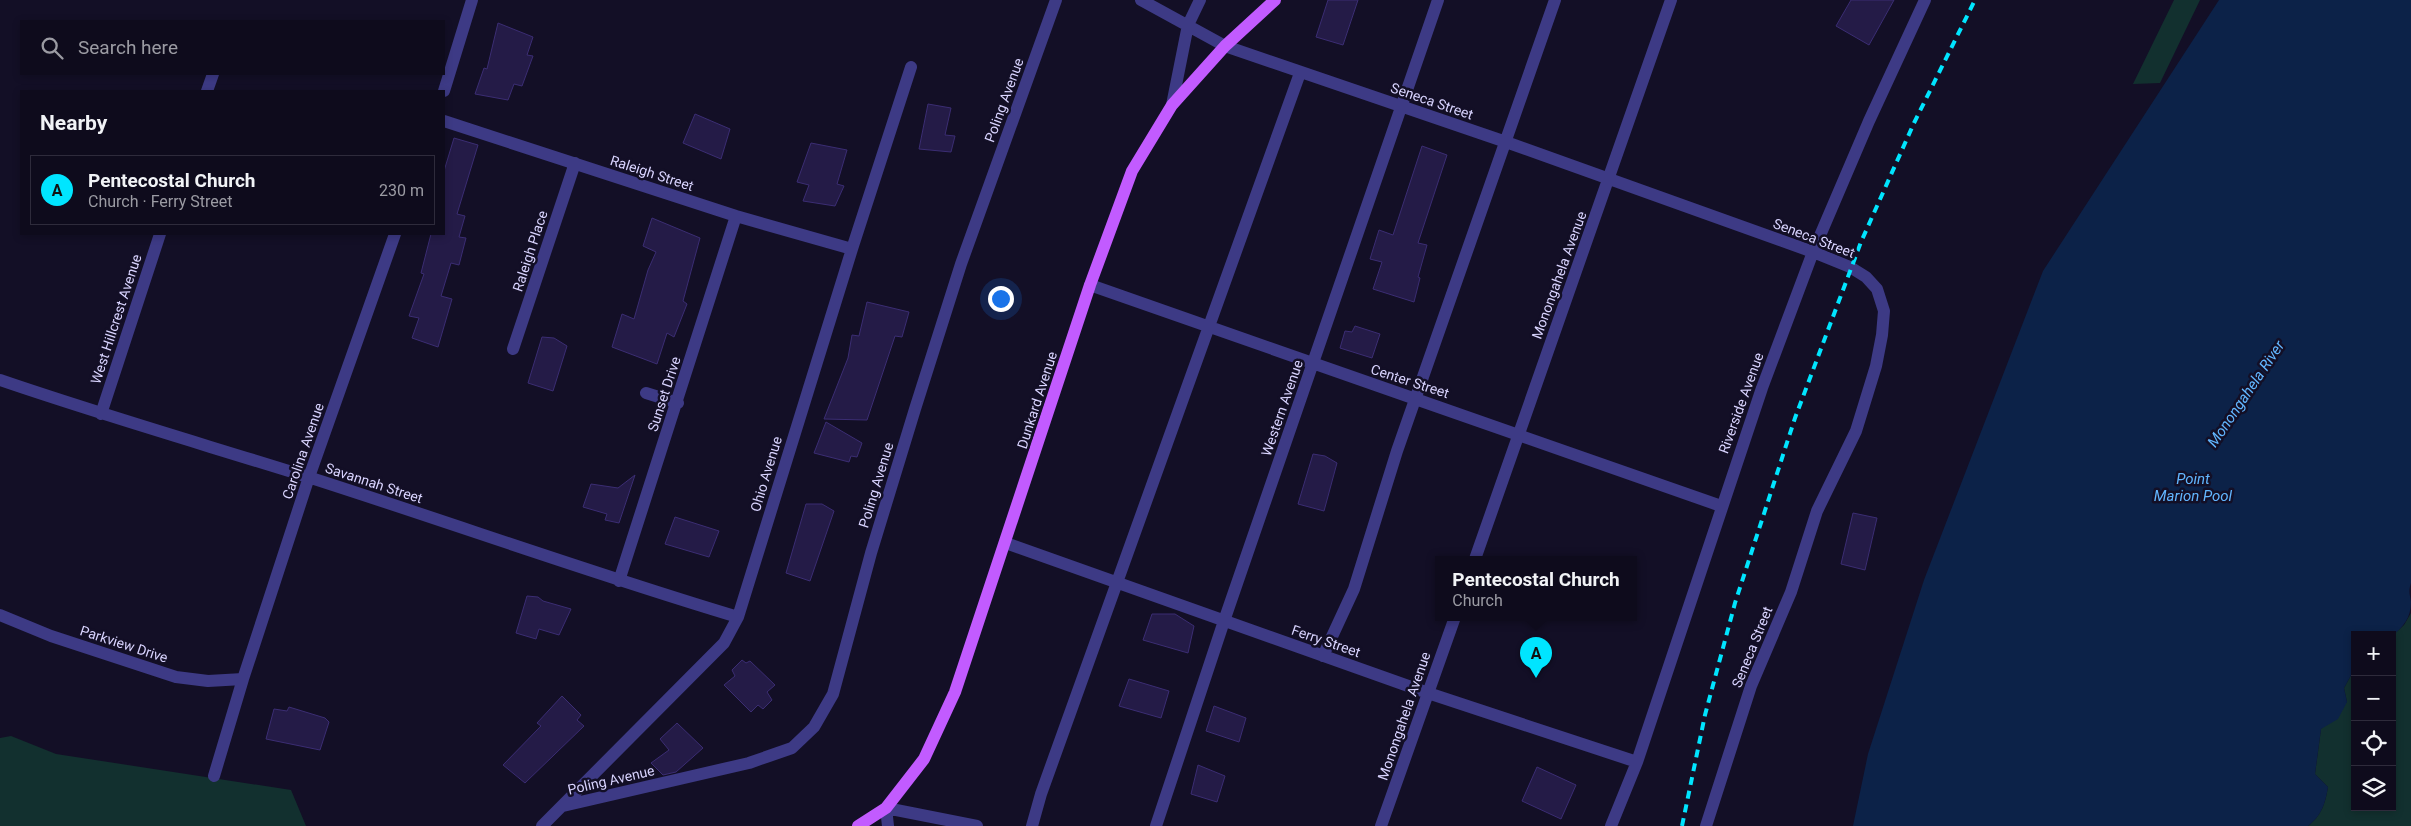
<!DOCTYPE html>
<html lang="en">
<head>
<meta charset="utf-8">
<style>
  :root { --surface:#0e0b1c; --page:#171425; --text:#f1f3f6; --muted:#9b9ba3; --line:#2e2b3b; --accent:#00e5ff }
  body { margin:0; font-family:Roboto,sans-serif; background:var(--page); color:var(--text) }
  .controls { position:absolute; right:15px; bottom:15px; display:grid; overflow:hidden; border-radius:0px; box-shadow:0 2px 8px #0003 }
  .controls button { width:45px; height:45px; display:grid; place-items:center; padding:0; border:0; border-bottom:1px solid var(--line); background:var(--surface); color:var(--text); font:25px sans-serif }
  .you { position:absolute; left:1000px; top:298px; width:18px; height:18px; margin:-12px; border:4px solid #fff; border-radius:50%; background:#1a73e8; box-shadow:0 0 0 8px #1a73e833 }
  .badge { display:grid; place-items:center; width:32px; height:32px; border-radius:50%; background:var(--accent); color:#111; font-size:16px; font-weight:700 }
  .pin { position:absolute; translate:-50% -41px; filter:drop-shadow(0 1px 2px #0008) }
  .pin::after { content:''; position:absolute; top:26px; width:18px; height:15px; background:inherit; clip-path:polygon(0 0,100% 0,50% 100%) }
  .popup { position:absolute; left:1435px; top:556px; width:202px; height:65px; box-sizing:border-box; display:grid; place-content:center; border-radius:0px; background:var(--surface); filter:drop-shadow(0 1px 4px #0005); font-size:16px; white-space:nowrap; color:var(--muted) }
  .popup b { font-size:19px; color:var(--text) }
  .popup::after { content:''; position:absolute; left:50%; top:100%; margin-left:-10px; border:10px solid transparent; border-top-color:var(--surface) }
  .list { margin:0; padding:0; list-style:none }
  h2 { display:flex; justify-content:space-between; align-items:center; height:65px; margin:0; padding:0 20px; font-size:21px }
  h2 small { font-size:16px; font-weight:400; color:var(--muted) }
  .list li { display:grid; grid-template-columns:32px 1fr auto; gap:15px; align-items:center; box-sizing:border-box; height:70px; margin:0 10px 10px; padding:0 10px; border:1px solid var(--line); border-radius:0px }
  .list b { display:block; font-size:19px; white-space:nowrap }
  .list p { margin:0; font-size:16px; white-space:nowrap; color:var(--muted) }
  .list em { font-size:16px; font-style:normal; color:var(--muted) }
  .icon { flex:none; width:28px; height:28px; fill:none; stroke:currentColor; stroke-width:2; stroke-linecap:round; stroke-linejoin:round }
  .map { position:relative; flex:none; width:2411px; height:826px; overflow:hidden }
  .search { position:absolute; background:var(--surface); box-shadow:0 2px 8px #0003; left:20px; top:20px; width:425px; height:55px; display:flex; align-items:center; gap:12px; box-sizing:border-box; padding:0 18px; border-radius:0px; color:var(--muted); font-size:19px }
  .panel { position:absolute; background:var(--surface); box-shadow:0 2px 8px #0003; left:20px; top:90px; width:425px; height:145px; border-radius:0px }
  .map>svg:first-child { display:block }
  .green { fill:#12302f }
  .water { fill:#0c2248 }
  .building { fill:#241b47; stroke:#3b2d73 }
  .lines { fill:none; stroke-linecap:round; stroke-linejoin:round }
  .minor { stroke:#3d3a85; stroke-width:12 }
  .major { stroke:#c25bff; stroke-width:12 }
  .rail { stroke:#00e5ff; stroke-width:4; stroke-dasharray:8 6; stroke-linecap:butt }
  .labels { text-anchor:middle; stroke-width:5; stroke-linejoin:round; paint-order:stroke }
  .street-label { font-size:14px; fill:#d9d4ff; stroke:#130f26 }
  .water-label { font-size:15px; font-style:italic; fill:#62b6ff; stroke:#130f26 }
</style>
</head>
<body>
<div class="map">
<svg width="2411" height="826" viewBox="0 0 2411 826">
  <rect width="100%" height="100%" fill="#130f26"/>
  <path class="green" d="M 2174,0 L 2200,0 L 2160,83 L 2133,84 Z
    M 2411,613 L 2411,826 L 2308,826 C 2322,815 2325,804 2328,787 L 2315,774 L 2321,729 L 2347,702 L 2344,688 L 2355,668 L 2355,807 L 2392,807 L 2392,636 L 2404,625 Z
    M 11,736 L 56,754 L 291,790 L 306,826 L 0,826 L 0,738 Z"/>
  <path class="water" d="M 2219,0 L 2411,0 L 2411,583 C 2408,592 2410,594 2411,602 C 2411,618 2403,627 2392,636 L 2355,635 L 2355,668 L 2344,688 L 2347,702 L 2338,719 L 2321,729 L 2315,774 L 2328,787 C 2325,804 2322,815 2308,826 L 1853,826 L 1868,754 L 1924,580 L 2043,271 Z"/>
  <path class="building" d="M 1328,0 L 1358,0 L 1343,45 L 1316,37 Z
    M 1851,0 L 1894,0 L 1869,45 L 1836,26 Z
    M 498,23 L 533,37 L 527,55 L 533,56 L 522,86 L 514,84 L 508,100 L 475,94 L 484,68 L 487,69 Z
    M 928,104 L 951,108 L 945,135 L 955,136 L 951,152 L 919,149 Z
    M 695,114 L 730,129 L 721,159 L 683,143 Z
    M 454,138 L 478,145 L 457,214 L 465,216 L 459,237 L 466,238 L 459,265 L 451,263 L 441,296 L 452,299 L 438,347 L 412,338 L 419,318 L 409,316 L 424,274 L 421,273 L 431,234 L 444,234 L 444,171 Z
    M 811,143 L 847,150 L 837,184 L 844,186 L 835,206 L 803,201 L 809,185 L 797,182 Z
    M 1422,146 L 1447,155 L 1418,243 L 1427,245 L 1418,277 L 1420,278 L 1414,302 L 1373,289 L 1382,262 L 1370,259 L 1379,230 L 1393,235 Z
    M 652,218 L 700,238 L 683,301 L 687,304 L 674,337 L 667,333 L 657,364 L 612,347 L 622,314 L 634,319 L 648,270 L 656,252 L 643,246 Z
    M 867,302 L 909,312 L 902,337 L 895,336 L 867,420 L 824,419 L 848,358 L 852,335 L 859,336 Z
    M 1355,326 L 1380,334 L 1372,358 L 1340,348 L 1345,331 L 1352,332 Z
    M 542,337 L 554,338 L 567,346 L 553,391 L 528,383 Z
    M 826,422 L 862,443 L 857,457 L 851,456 L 849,462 L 814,453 Z
    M 1313,454 L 1325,456 L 1337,463 L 1324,511 L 1298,504 Z
    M 635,475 L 619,523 L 605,520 L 607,514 L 583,507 L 591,484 L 618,488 Z
    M 806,504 L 822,504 L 834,511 L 810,581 L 786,573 Z
    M 1853,513 L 1877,518 L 1865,570 L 1841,564 Z
    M 675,517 L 719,531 L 709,557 L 665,544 Z
    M 527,596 L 538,597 L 543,601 L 571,609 L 559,635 L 539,629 L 536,639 L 516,633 Z
    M 1152,614 L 1175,614 L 1194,626 L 1188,653 L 1143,640 Z
    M 742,660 L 746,663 L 750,661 L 775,685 L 767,692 L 772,700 L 763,709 L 758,705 L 751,712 L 724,685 L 735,676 L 732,670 Z
    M 1129,679 L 1169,691 L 1161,718 L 1119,706 Z
    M 562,696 L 581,715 L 577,720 L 584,726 L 525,783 L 503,765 L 541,726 L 537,723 Z
    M 1214,706 L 1246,718 L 1239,742 L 1206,731 Z
    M 289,707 L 325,718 L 329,722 L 320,750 L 266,739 L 274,709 L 287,711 Z
    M 677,723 L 703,748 L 676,772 L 663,775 L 651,763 L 669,750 L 660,739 Z
    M 1198,765 L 1225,776 L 1217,802 L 1191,794 Z
    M 1537,767 L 1576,785 L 1561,819 L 1522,801 Z"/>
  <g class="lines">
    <path class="minor" d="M 1141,0 L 1225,46 L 1506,142 L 1813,252 L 1850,267 L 1866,277 L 1877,289 L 1884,311 L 1882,335 L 1876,366 L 1856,431 L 1817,511 L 1791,592 L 1751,686 L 1706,826
      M 207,91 L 213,74
      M 444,91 L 472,0
      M 1172,105 L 1188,25 L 1200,0
      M 444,121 L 736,216 L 852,249
      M 1090,285 C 1300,360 1511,431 1721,506
      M 513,349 L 575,163
      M 0,380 C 102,415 206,445 308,477 C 452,523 594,574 738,617
      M 646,393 L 678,403
      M 101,414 L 160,234
      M 1006,543 L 1428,693 L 1637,762
      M 1475,559 L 1671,0
      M 619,581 L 736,216
      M 0,615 L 51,636 L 176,677 L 208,681 L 243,679
      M 1323,656 L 1354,589 L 1397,451 L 1555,0
      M 214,776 L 243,679 L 309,477 L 395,234
      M 563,806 L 749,763 L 792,748 L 814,727 L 833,694 L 871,553 L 915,409 L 961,264 L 1056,0
      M 542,826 L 724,643 L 738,617 L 852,249 L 911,67
      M 888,826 L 886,808 L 977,826
      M 1032,826 L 1041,794 L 1300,73
      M 1156,826 L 1224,621 L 1438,0
      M 1381,826 L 1455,617
      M 1611,826 L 1637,762 L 1762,388 L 1813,252 L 1869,121 L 1925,0"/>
    <path class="major" d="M 858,826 L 886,808 L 924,759 L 955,692 L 1090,285 L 1132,171 L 1172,105 L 1225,46 L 1275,0"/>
    <path class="rail" d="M 1682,826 L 1705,715 L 1735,603 L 1795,418 L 1861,242 L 1914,123 L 1975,0"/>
  </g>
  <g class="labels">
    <g class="street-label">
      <text transform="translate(1004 100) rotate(-70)" y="5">Poling Avenue</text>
      <text transform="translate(1432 101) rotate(19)" y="5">Seneca Street</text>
      <text transform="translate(652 173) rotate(18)" y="5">Raleigh Street</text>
      <text transform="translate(1814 238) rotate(21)" y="5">Seneca Street</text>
      <text transform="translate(530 251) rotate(-72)" y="5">Raleigh Place</text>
      <text transform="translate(1559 275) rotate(-70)" y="5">Monongahela Avenue</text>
      <text transform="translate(116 319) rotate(-72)" y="5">West Hillcrest Avenue</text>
      <text transform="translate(1410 381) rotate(18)" y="5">Center Street</text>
      <text transform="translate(664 394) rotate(-72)" y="5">Sunset Drive</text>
      <text transform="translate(1037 400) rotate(-72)" y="5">Dunkard Avenue</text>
      <text transform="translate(1741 403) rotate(-70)" y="5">Riverside Avenue</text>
      <text transform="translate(1282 408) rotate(-71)" y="5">Western Avenue</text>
      <text transform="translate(303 451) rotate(-71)" y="5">Carolina Avenue</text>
      <text transform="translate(766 474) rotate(-73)" y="5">Ohio Avenue</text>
      <text transform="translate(374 483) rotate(18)" y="5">Savannah Street</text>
      <text transform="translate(876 485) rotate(-73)" y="5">Poling Avenue</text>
      <text transform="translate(1326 641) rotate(19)" y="5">Ferry Street</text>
      <text transform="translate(124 644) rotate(18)" y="5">Parkview Drive</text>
      <text transform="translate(1752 647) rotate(-68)" y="5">Seneca Street</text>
      <text transform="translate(1404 716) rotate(-71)" y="5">Monongahela Avenue</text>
      <text transform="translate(611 780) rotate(-13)" y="5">Poling Avenue</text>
    </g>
    <g class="water-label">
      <text transform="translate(2246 394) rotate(-56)" y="5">Monongahela River</text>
      <text x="2193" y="484">Point<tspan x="2193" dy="17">Marion Pool</tspan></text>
    </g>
  </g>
</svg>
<div class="controls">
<button>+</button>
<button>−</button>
<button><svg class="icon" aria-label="locate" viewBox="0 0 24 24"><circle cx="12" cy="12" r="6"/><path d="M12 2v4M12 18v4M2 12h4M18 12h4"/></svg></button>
<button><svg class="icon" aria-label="layers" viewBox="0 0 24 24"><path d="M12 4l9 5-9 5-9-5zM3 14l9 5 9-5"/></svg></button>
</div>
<div class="you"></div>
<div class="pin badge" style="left:1536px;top:678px">A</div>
<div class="popup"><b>Pentecostal Church</b>Church</div>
<div class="search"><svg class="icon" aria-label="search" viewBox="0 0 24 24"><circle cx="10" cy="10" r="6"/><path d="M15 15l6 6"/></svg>Search here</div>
<section class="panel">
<h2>Nearby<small></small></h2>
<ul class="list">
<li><span class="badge">A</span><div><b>Pentecostal Church</b><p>Church · Ferry Street</p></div><em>230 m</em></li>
</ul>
</section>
</div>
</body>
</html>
